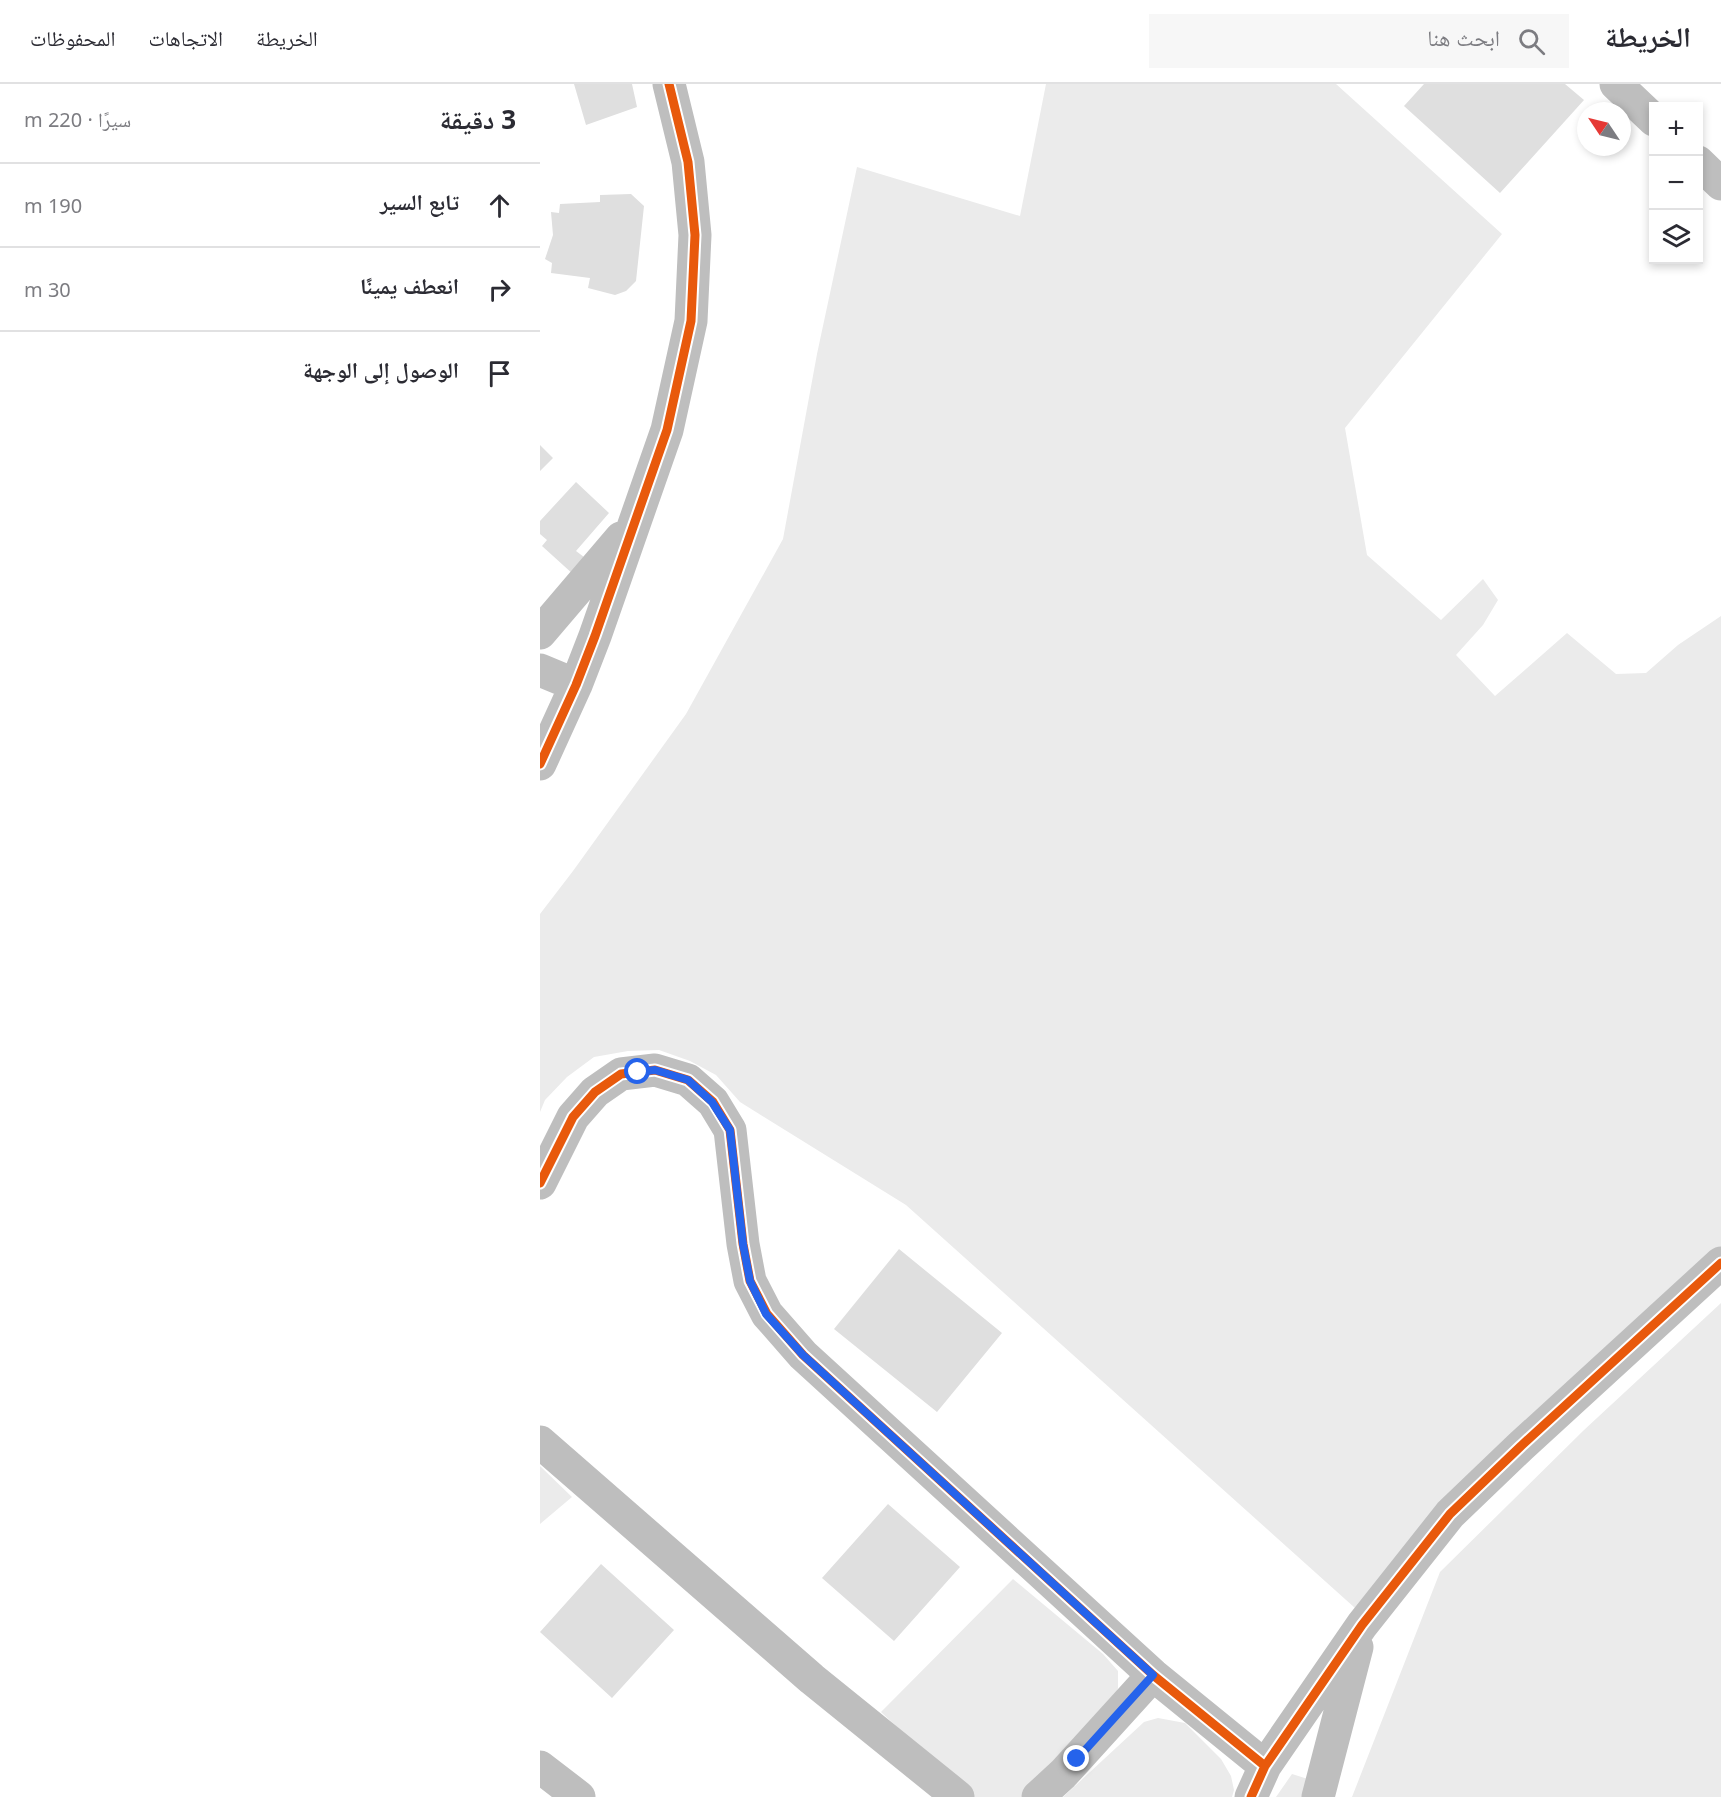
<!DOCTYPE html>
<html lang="ar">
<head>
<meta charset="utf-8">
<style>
  :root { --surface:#fff; --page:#f7f7f7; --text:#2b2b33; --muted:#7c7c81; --line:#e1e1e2 }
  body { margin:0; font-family:"Noto Sans","Noto Naskh Arabic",sans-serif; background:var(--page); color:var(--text); direction:rtl }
  .controls { position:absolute; right:18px; top:18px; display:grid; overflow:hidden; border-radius:0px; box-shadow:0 3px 9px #0003 }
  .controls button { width:54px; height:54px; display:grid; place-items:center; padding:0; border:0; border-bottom:2px solid var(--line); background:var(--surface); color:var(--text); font:30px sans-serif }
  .compass { position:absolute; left:1037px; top:18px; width:54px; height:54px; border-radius:50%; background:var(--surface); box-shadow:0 3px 9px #0003; rotate:305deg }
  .stop { position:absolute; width:18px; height:18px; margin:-14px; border:4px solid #2563eb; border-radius:50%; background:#fff }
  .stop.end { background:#2563eb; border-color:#fff; box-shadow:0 2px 6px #0008 }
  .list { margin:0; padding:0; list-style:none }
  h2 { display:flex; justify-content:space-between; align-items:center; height:78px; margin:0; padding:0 24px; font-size:26px }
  h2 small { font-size:20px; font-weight:400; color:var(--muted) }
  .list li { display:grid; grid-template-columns:39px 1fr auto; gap:18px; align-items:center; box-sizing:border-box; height:84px; padding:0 24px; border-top:2px solid var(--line) }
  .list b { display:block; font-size:22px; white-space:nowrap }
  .list em { font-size:20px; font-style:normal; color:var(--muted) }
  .icon { flex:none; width:33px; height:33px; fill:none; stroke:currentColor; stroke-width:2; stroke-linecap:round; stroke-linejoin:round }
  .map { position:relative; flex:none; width:1181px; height:1713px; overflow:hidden; direction:ltr }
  header { display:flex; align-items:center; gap:36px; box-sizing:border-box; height:84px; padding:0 30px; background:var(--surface); border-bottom:2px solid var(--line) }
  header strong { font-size:28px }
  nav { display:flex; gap:33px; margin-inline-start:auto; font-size:21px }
  .search { width:420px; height:54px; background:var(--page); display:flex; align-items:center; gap:15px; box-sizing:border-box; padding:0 21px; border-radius:0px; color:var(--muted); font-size:22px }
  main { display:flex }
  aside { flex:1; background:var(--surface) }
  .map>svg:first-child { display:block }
  .green { fill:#ebebeb }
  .building { fill:#dfdfdf }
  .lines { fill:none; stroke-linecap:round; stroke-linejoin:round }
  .minor { stroke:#bebebe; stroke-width:33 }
  .cycleway-casing { stroke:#fff; stroke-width:13 }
  .cycleway { stroke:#e8590c; stroke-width:9 }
  .route { stroke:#2563eb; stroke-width:8 }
</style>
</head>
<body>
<header>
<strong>الخريطة</strong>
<div class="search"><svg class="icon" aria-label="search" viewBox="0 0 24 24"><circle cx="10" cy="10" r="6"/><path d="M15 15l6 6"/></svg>ابحث هنا</div>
<nav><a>الخريطة</a><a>الاتجاهات</a><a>المحفوظات</a></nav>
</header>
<main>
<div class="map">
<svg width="1181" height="1713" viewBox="0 0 1181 1713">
  <rect width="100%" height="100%" fill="#fff"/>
  <path class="green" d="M 506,0 L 796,0 L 962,150 L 805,344 L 827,471 L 901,536 L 943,495 L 958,516 L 943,541 L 916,571 L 955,612 L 1027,549 L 1076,590 L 1106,589 L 1138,561 L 1181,532 L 1181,1163 L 1031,1300 L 815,1524 L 366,1121 L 200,1018 L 176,991 L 150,977 L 119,966 L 88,967 L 54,973 L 27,993 L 5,1016 L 0,1028 L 0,830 L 33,787 L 146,630 L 243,455 L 277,270 L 317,83 L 480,132 Z
    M 1181,1219 L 1181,1713 L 812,1713 L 900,1488 L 1044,1346 Z
    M 0,1382 L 32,1413 L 0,1440 Z
    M 473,1495 L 563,1570 L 578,1587 L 578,1604 L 572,1627 L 481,1713 L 432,1713 L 341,1628 Z
    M 618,1634 L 645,1639 L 681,1675 L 691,1692 L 694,1706 L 692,1713 L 523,1713 L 604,1638 Z
    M 752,1690 L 771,1696 L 765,1713 L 736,1713 Z"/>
  <path class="building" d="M 34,0 L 92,0 L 97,23 L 46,41 Z
    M 884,0 L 1025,0 L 1044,16 L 960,109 L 864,22 Z
    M 91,110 L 104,122 L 96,197 L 86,207 L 75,211 L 48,204 L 50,194 L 11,189 L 12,179 L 5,175 L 13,151 L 11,128 L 19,129 L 20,120 L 60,118 L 60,111 Z
    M 0,361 L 13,374 L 0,387 Z
    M 36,398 L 69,429 L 36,467 L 48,476 L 34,491 L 2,462 L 7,456 L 0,450 L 0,437 Z
    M 359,1165 L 462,1249 L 397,1328 L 294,1245 Z
    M 348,1420 L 420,1483 L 354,1557 L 282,1494 Z
    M 61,1480 L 134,1546 L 72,1614 L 0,1548 Z"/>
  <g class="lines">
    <path class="minor" d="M 1076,0 L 1114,36
      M 1158,78 L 1181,100
      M 0,549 L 81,454
      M 0,586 L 36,601
      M 0,680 L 36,601 L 55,552 L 127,346 L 151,237 L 155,151 L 148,78 L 129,0
      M 0,1099 L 33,1033 L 55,1008 L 81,990 L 115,986 L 148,996 L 173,1018 L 190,1046 L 203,1160 L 210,1197 L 227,1230 L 263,1271 L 613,1591 L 725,1682
      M 0,1358 L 272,1595 L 418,1713
      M 0,1683 L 39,1713
      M 498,1713 L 523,1690 L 613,1591
      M 711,1713 L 725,1682 L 822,1541 L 910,1430 L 981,1362 L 1181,1179
      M 778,1713 L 817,1563"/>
    <g class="cycleway-casing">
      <path id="cycleway" d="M 0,680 L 36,601 L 55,552 L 127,346 L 151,237 L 155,151 L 148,78 L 129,0
        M 0,1099 L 33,1033 L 55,1008 L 81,990 L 115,986 L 148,996 L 173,1018 L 190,1046 L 203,1160 L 210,1197 L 227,1230 L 263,1271 L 613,1591 L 725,1682
        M 711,1713 L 725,1682 L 822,1541 L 910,1430 L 981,1362 L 1181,1179"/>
    </g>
    <use href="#cycleway" class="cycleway"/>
  </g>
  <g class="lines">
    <path class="route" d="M 98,988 L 115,986 L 148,996 L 172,1018 L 190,1046 L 203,1160 L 210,1197 L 226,1230 L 263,1271 L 613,1591 L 537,1675"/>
  </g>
</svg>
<div class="controls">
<button>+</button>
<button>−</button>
<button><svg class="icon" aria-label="layers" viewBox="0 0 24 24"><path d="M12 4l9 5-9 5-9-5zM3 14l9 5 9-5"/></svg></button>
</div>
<svg class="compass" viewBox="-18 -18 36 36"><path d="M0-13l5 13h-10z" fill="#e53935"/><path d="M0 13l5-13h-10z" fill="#7c7c81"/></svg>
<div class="stop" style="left:98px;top:988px"></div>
<div class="stop end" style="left:537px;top:1675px"></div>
</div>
<aside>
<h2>3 دقيقة<small>سيرًا · 220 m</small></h2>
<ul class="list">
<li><svg class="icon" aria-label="ahead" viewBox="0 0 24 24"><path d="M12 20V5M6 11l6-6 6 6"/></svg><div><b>تابع السير</b></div><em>190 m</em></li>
<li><svg class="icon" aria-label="right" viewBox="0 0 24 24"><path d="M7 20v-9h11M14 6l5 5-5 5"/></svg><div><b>انعطف يمينًا</b></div><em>30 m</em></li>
<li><svg class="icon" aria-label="arrive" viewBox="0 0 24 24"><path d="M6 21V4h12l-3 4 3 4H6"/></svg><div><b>الوصول إلى الوجهة</b></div></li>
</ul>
</aside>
</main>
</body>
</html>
